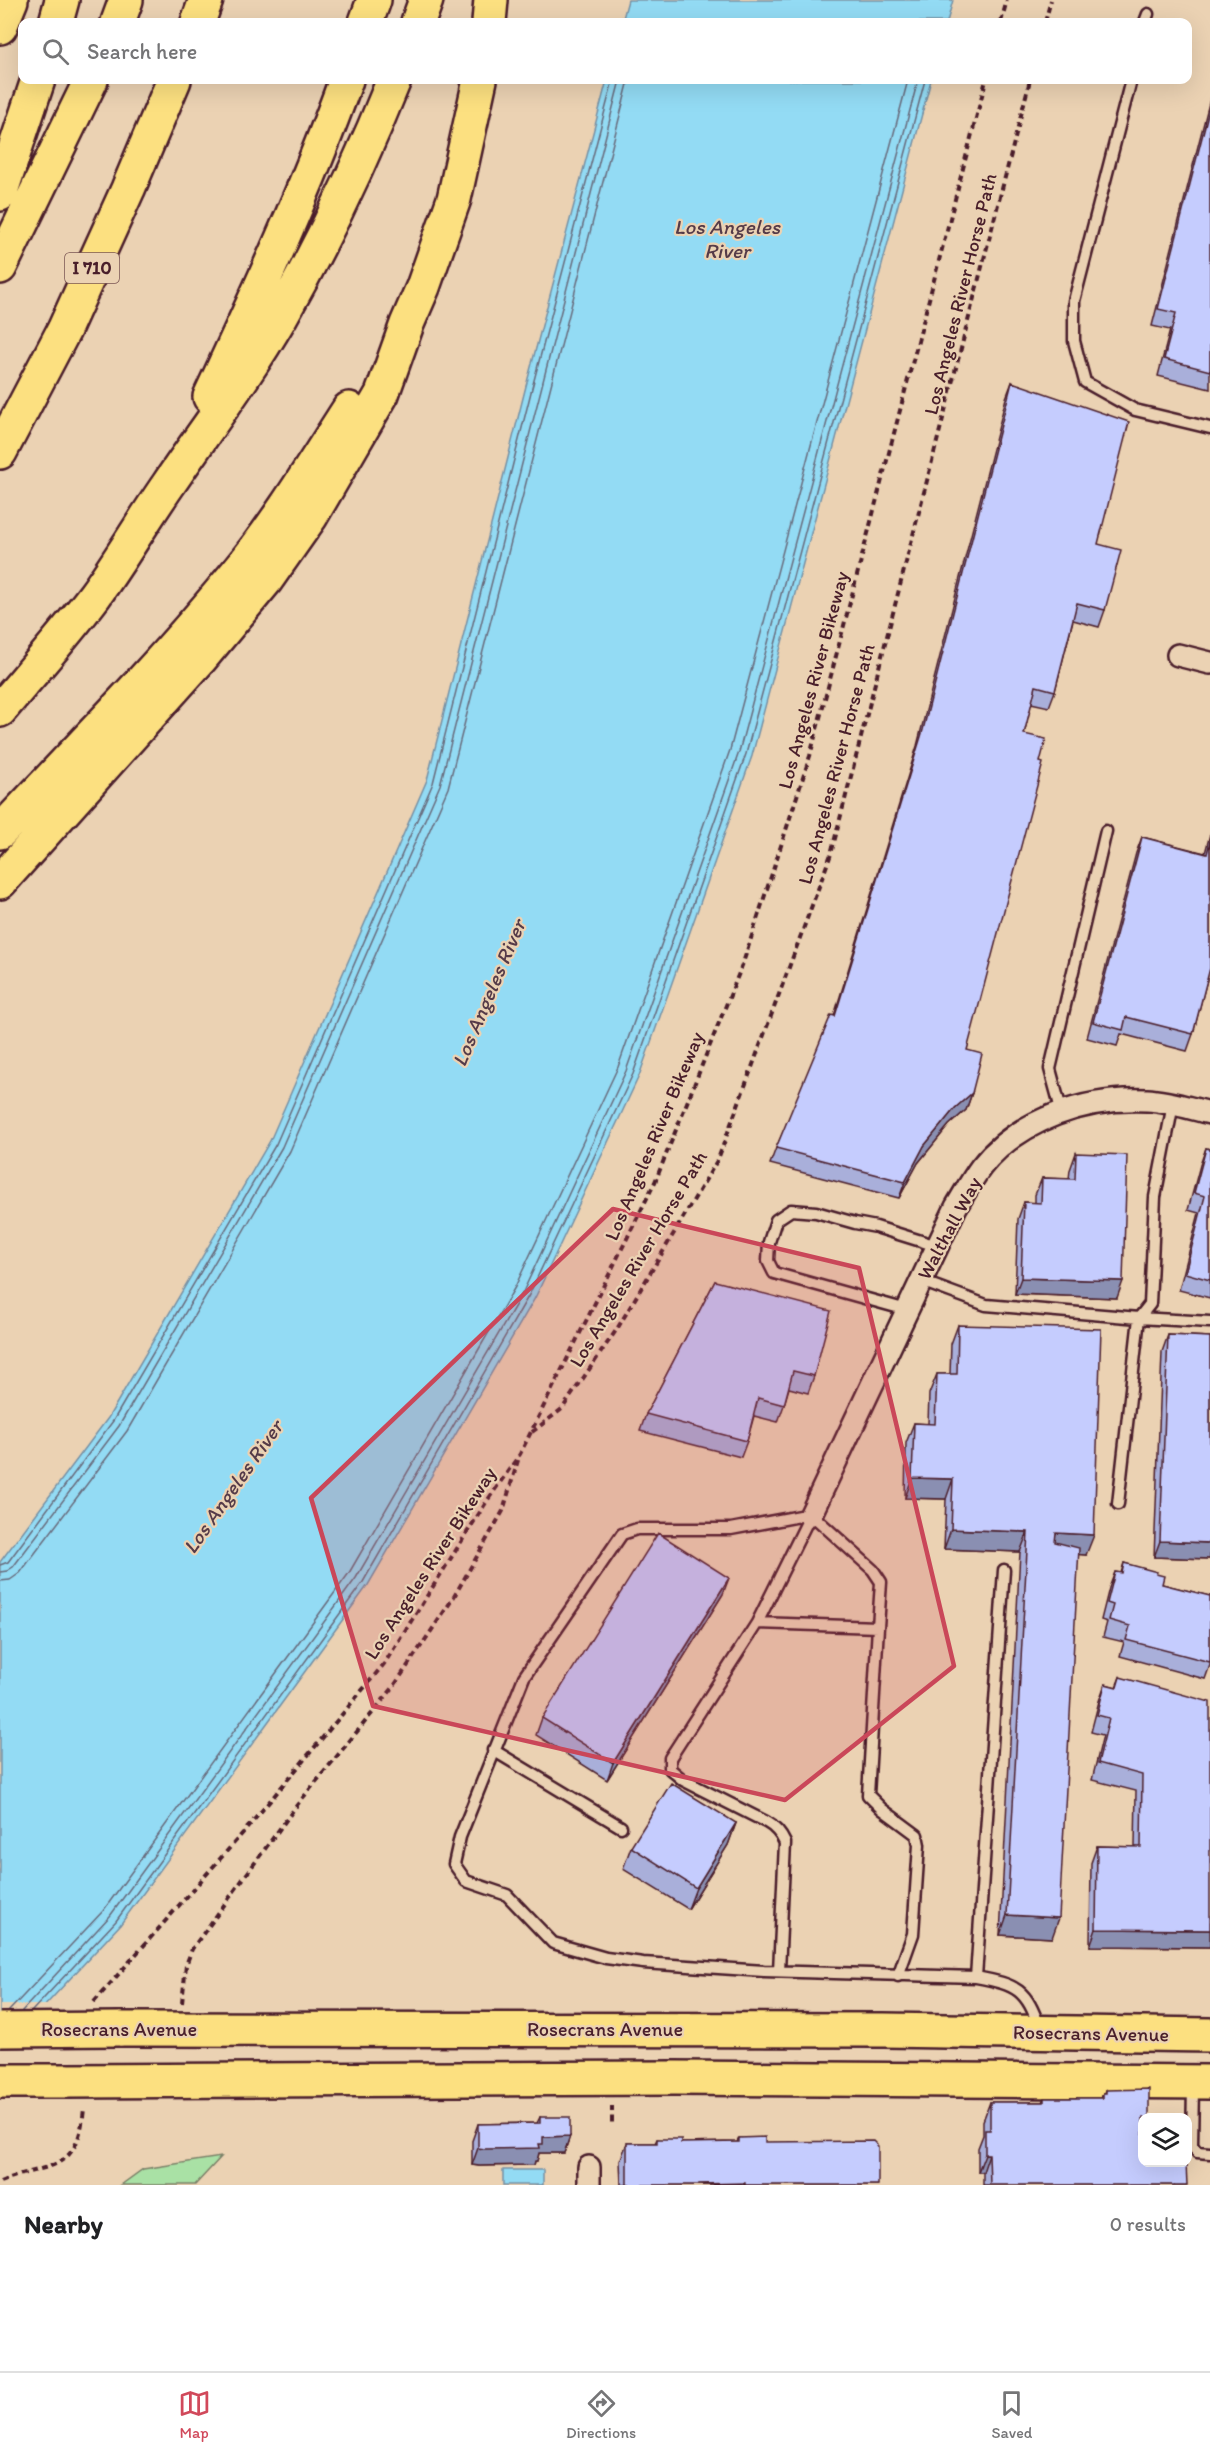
<!DOCTYPE html>
<html lang="en">
<head>
<meta charset="utf-8">
<style>
  :root { --surface:#fff; --page:#f2f2f2; --text:#202124; --muted:#757577; --line:#e0e0e0; --accent:#d1495b }
  body { margin:0; font-family:Itim,sans-serif; background:var(--page); color:var(--text) }
  .controls { position:absolute; right:18px; bottom:18px; display:grid; overflow:hidden; border-radius:12px; box-shadow:0 6px 24px #0002 }
  .controls button { width:54px; height:54px; display:grid; place-items:center; padding:0; border:0; border-bottom:2px solid var(--line); background:var(--surface); color:var(--text); font:30px sans-serif }
  .list { margin:0; padding:0; list-style:none }
  h2 { display:flex; justify-content:space-between; align-items:center; height:78px; margin:0; padding:0 24px; font-size:26px }
  h2 small { font-size:20px; font-weight:400; color:var(--muted) }
  .icon { flex:none; width:33px; height:33px; fill:none; stroke:currentColor; stroke-width:2; stroke-linecap:round; stroke-linejoin:round }
  .map { position:relative; flex:none; width:1210px; height:2185px; overflow:hidden }
  .search { position:absolute; background:var(--surface); box-shadow:0 6px 24px #0002; left:18px; right:18px; top:18px; height:66px; display:flex; align-items:center; gap:15px; box-sizing:border-box; padding:0 21px; border-radius:12px; color:var(--muted); font-size:22px }
  .sheet { height:186px; background:var(--surface) }
  nav { display:flex; justify-content:space-around; align-items:center; box-sizing:border-box; height:84px; border-top:2px solid var(--line); background:var(--surface); font-size:16px; color:var(--muted) }
  nav a { display:grid; justify-items:center; gap:3px }
  nav .on { color:var(--accent) }
  .map>svg:first-child { display:block }
  .green { fill:#a9e1a5; stroke:#7a8068; stroke-width:1.5 }
  .water { fill:#93dbf4; stroke:#7690a4; stroke-width:1.5 }
  .pier { fill:#ebd2b3 }
  .lines { fill:none; stroke-linecap:round; stroke-linejoin:round }
  .shore { stroke:#676a7b; stroke-width:1.5 }
  .lane-casing { stroke:#4a1f2b; stroke-width:15 }
  .street-casing { stroke:#4a1f2b; stroke-width:26 }
  .primary-casing { stroke:#4a1f2b; stroke-width:38 }
  .highway-casing { stroke:#4a1f2b; stroke-width:38 }
  .path { stroke:#4a1f2b; stroke-width:4; stroke-dasharray:6 4.5; stroke-linecap:butt }
  .lane { stroke:#ebd2b3; stroke-width:10 }
  .street { stroke:#ebd2b3; stroke-width:21 }
  .primary { stroke:#fce080; stroke-width:33 }
  .highway { stroke:#fce080; stroke-width:33 }
  .primary-bridge-casing { stroke:#4a1f2b; stroke-width:38; stroke-linecap:butt }
  .primary-bridge { stroke:#fce080; stroke-width:33 }
  .wall { fill:#a9afda; stroke:#4a1f2b; stroke-width:1.5 }
  .shaded-wall { fill:#8a8fb2; stroke:#4a1f2b; stroke-width:1.5 }
  .building { fill:#c5ccfe; stroke:#4a1f2b; stroke-width:1.5 }
  .marked { fill:#ca4759; fill-opacity:0.2; stroke:#ca4759; stroke-width:4.5; stroke-linejoin:round }
  .labels { text-anchor:middle; stroke-width:4.5; stroke-linejoin:round; paint-order:stroke }
  .shield { fill:#ebd2b3; stroke:#7a5554; stroke-width:1.5 }
  .shield-label { font-size:18px; font-weight:bold; fill:#4a1f2b }
  .street-label { font-size:20px; fill:#4a1f2b; stroke:#ebd2b3 }
  .water-label { font-size:21px; font-style:italic; fill:#553b49; stroke:#ebd2b3 }
</style>
</head>
<body>
<div class="map">
<svg width="1210" height="2185" viewBox="0 0 1210 2185">
  <rect width="100%" height="100%" fill="#ebd2b3"/>
  <filter id="ink" filterUnits="userSpaceOnUse"><feTurbulence type="fractalNoise" baseFrequency=".0167" numOctaves="2"/><feDisplacementMap in="SourceGraphic" scale="12" xChannelSelector="R" yChannelSelector="G"/><feConvolveMatrix kernelMatrix="1 2 1 2 8 2 1 2 1" color-interpolation-filters="sRGB"/></filter>
  <g filter="url(#ink)">
    <path class="green" d="M 221,2157 L 195,2185 L 121,2185 L 143,2169 Z"/>
    <path class="water" d="M 628,0 L 953,0 L 947,22 L 622,22 Z
      M 607,80 L 931,80 L 752,756 L 639,1076 L 535,1298 L 368,1585 L 120,1925 L 0,2054 L 0,1562 L 108,1418 L 270,1141 L 427,780 L 526,386 Z
      M 543,2170 L 543,2185 L 503,2185 L 503,2170 Z"/>
    <path class="pier" d="M 0,2005 L 50,2005 L 0,2057 Z"/>
    <g class="lines">
      <path class="shore" d="M 0,1565 L 8,1562 L 113,1421 L 276,1144 L 433,783 L 532,388 L 613,80
        M 0,1572 L 7,1571 L 13,1567 L 119,1426 L 282,1147 L 440,785 L 620,80
        M 0,1581 L 10,1580 L 20,1573 L 127,1431 L 290,1151 L 448,788 L 629,80
        M 8,2012 L 103,1911 L 349,1573 L 515,1287 L 618,1067 L 730,750 L 908,80
        M 21,2012 L 110,1916 L 356,1578 L 523,1292 L 626,1071 L 739,752 L 918,80
        M 31,2012 L 116,1921 L 363,1582 L 529,1295 L 633,1074 L 746,754 L 925,80"/>
      <g class="lane-casing">
        <path id="lane" d="M 1145,22 L 1148,14
          M 1131,80 L 1074,301 L 1074,341 L 1085,382 L 1135,410 L 1210,428
          M 1062,1113 L 1050,1069 L 1106,831
          M 921,1281 L 986,1305 L 1139,1318 L 1118,1504
          M 907,1310 L 774,1273 L 768,1261 L 769,1242 L 776,1220 L 791,1210 L 816,1212 L 855,1223 L 876,1227 L 937,1246
          M 1139,1318 L 1150,1304 L 1155,1197 L 1173,1104
          M 1139,1318 L 1210,1322
          M 811,1514 L 731,1529 L 637,1529 L 622,1534 L 524,1677 L 460,1837 L 454,1864 L 466,1881 L 507,1895 L 553,1943 L 606,1958 L 643,1963 L 764,1971 L 976,1977 C 1018,1985 1026,1989 1040,2029
          M 811,1514 L 873,1570 L 881,1582 L 878,1627
          M 757,1623 L 811,1514
          M 493,1750 L 621,1827
          M 779,1971 L 785,1843 C 781,1834 775,1827 766,1822 L 683,1780 L 670,1769 L 670,1758 L 757,1623 L 878,1627 L 868,1795 L 882,1809 L 917,1835 L 919,1845 L 913,1934 L 898,1976
          M 976,1977 L 1004,1570
          M 1193,2085 L 1192,2145 L 1197,2152 L 1210,2153"/>
      </g>
      <g class="street-casing">
        <path id="street" d="M 1178,655 L 1210,663
          M 811,1514 L 956,1207 C 964,1194 972,1179 981,1167 C 1019,1119 1087,1097 1147,1100 C 1168,1101 1189,1108 1210,1113
          M 589,2167 L 589,2185"/>
      </g>
      <g class="primary-casing">
        <path id="primary" d="M 119,2029 L 884,2030 L 1210,2035
          M 66,2081 L 675,2078 L 1210,2082"/>
      </g>
      <g class="highway-casing">
        <path id="highway" d="M 56,22 L 62,0
          M 118,22 L 126,0
          M 198,22 L 206,0
          M 366,22 L 374,0
          M 418,22 L 426,0
          M 489,22 L 491,0
          M 0,27 L 11,0
          M 0,194 L 38,80
          M 0,267 L 91,80
          M 210,397 C 259,292 307,188 346,80
          M 0,452 L 64,330 L 128,189 L 174,80
          M 0,710 C 32,672 65,635 95,595 C 121,559 143,521 168,485 C 206,429 247,375 281,316 C 324,240 362,160 394,80
          M 0,832 C 81,746 164,662 239,570 C 280,520 314,463 349,409
          M 0,882 L 201,658 L 266,580 L 311,516 L 382,394 L 407,324 L 423,287 L 454,199 L 480,80"/>
      </g>
      <path class="path" d="M 1001,22 L 1007,0
        M 1045,22 L 1051,0
        M 532,1432 L 562,1409 L 617,1329 L 718,1159 L 831,854 L 1030,80
        M 94,2002 L 249,1826 L 384,1664 L 487,1501 L 520,1454 L 655,1182 L 743,963 L 810,756 L 986,80
        M 182,2003 L 186,1965 L 192,1949 L 297,1805 L 392,1689 L 452,1600 L 503,1511 L 519,1457
        M 612,2106 L 612,2126
        M 0,2182 C 47,2161 78,2177 84,2108"/>
      <use href="#lane" class="lane"/>
      <use href="#street" class="street"/>
      <use href="#primary" class="primary"/>
      <use href="#highway" class="highway"/>
      <g class="primary-bridge-casing">
        <path id="primary-bridge" d="M 0,2030 L 119,2029
          M 0,2081 L 66,2081"/>
      </g>
      <use href="#primary-bridge" class="primary-bridge"/>
    </g>
    <path class="wall" d="M 1210,99 L 1210,389 L 1158,376 L 1170,330 L 1152,326 Z
      M 1012,382 L 1098,544 L 1105,610 L 1099,627 L 1073,620 L 1055,691 L 1049,707 L 1031,703 L 1024,734 L 967,1050 L 972,1093 L 966,1110 L 949,1125 L 918,1163 L 899,1198 L 770,1164 L 776,1148 L 834,1016 L 917,746 L 1006,398 Z
      M 1210,834 L 1210,968 L 1193,1034 L 1187,1051 L 1121,1034 L 1117,1046 L 1087,1038 L 1136,853 L 1142,837 L 1205,853 Z
      M 1206,1148 L 1210,1149 L 1210,1298 L 1179,1290 L 1199,1213 L 1188,1210 L 1200,1165 Z
      M 1076,1153 L 1117,1298 L 1015,1294 L 1018,1219 L 1024,1202 L 1035,1203 L 1035,1195 L 1042,1178 L 1069,1179 L 1070,1170 Z
      M 715,1281 L 814,1376 L 808,1393 L 789,1388 L 784,1405 L 778,1422 L 754,1416 L 747,1441 L 741,1457 L 640,1431 L 646,1414 Z
      M 958,1325 L 1086,1555 L 1078,1554 L 1052,1938 L 1000,1935 L 1020,1552 L 944,1549 L 946,1499 L 905,1498 L 906,1443 L 914,1423 L 928,1424 L 929,1394 L 937,1374 L 950,1374 L 951,1344 Z
      M 1168,1335 L 1210,1337 L 1210,1559 L 1154,1557 L 1162,1352 Z
      M 1124,1563 L 1156,1574 L 1162,1584 L 1210,1596 L 1210,1665 L 1205,1679 L 1120,1656 L 1124,1642 L 1103,1637 L 1107,1622 L 1101,1620 L 1109,1588 L 1115,1572 L 1121,1573 Z
      M 723,1594 L 607,1780 L 536,1735 L 542,1718 Z
      M 1120,1677 L 1210,1947 L 1090,1946 L 1091,1863 L 1097,1846 L 1135,1847 L 1136,1791 L 1092,1780 L 1103,1735 L 1091,1732 L 1099,1701 L 1105,1684 L 1116,1687 Z
      M 736,1823 L 728,1845 L 688,1909 L 623,1869 L 631,1847 Z
      M 1106,2090 L 1143,2163 L 1187,2185 L 983,2185 L 983,2172 L 978,2172 L 978,2148 L 983,2135 L 983,2121 L 990,2102 L 1042,2102 L 1044,2098 L 1101,2098 L 1103,2093 L 1105,2093 Z
      M 540,2117 L 570,2136 L 564,2153 L 539,2153 L 537,2161 L 535,2161 L 534,2165 L 479,2166 L 472,2165 L 472,2141 L 478,2124 L 537,2123 Z
      M 739,2138 L 765,2142 L 878,2185 L 621,2185 L 620,2161 L 627,2143 L 655,2143 L 657,2139 L 681,2143 L 737,2142 Z"/>
    <path class="shaded-wall" d="M 972,1093 L 966,1110 L 949,1125 L 918,1163 L 899,1198 L 905,1182 L 924,1146 L 955,1108 Z
      M 1021,1278 L 1123,1281 L 1117,1298 L 1015,1294 Z
      M 912,1478 L 953,1479 L 946,1499 L 905,1498 Z
      M 951,1529 L 1028,1532 L 1020,1552 L 944,1549 Z
      M 1056,1533 L 1094,1535 L 1086,1555 L 1049,1553 Z
      M 1160,1541 L 1210,1543 L 1210,1559 L 1154,1557 Z
      M 729,1578 L 723,1594 L 607,1780 L 613,1763 Z
      M 736,1823 L 728,1845 L 688,1909 L 696,1888 Z
      M 1007,1915 L 1059,1918 L 1052,1938 L 1000,1935 Z
      M 1096,1929 L 1210,1930 L 1210,1947 L 1090,1946 Z
      M 570,2136 L 564,2153 L 539,2153 L 537,2161 L 535,2161 L 534,2165 L 479,2166 L 472,2165 L 478,2148 L 543,2137 Z
      M 985,2154 L 989,2154 L 983,2172 L 978,2172 Z
      M 745,2183 L 744,2185 L 699,2185 L 699,2184 Z"/>
    <path class="building" d="M 1210,106 L 1210,371 L 1164,359 L 1176,313 L 1158,309 Z
      M 1012,382 L 1129,422 L 1098,544 L 1121,550 L 1105,610 L 1077,603 L 1055,691 L 1036,686 L 1024,734 L 1046,739 L 1040,762 L 1043,763 L 967,1050 L 982,1054 L 972,1093 L 955,1108 L 924,1146 L 905,1182 L 776,1148 L 831,1015 L 835,1016 L 923,730 Z
      M 1142,837 L 1207,854 L 1210,841 L 1210,968 L 1193,1034 L 1126,1017 L 1123,1030 L 1093,1022 Z
      M 1206,1148 L 1210,1149 L 1210,1280 L 1185,1273 L 1205,1196 L 1194,1193 Z
      M 1076,1153 L 1127,1155 L 1123,1281 L 1021,1278 L 1024,1202 L 1041,1203 L 1042,1178 L 1075,1179 Z
      M 715,1281 L 831,1311 L 814,1376 L 793,1371 L 784,1405 L 758,1398 L 747,1441 L 646,1414 Z
      M 958,1325 L 1101,1329 L 1094,1535 L 1056,1533 L 1055,1542 L 1079,1548 L 1059,1918 L 1007,1915 L 1028,1532 L 951,1529 L 953,1479 L 912,1478 L 914,1423 L 935,1424 L 937,1374 L 957,1374 Z
      M 1168,1335 L 1210,1337 L 1210,1543 L 1160,1541 Z
      M 658,1533 L 729,1578 L 613,1763 L 542,1718 Z
      M 1124,1563 L 1157,1572 L 1156,1574 L 1164,1576 L 1162,1584 L 1210,1596 L 1210,1662 L 1126,1640 L 1130,1626 L 1109,1620 L 1113,1605 L 1107,1603 L 1115,1572 L 1122,1573 Z
      M 1120,1677 L 1210,1702 L 1210,1930 L 1096,1929 L 1097,1846 L 1141,1847 L 1142,1775 L 1098,1763 L 1109,1718 L 1097,1715 L 1105,1684 L 1117,1687 Z
      M 671,1783 L 736,1823 L 696,1888 L 631,1847 Z
      M 1149,2089 L 1149,2118 L 1143,2118 L 1143,2163 L 1186,2163 L 1187,2185 L 990,2185 L 989,2154 L 985,2154 L 985,2130 L 990,2130 L 990,2102 L 1044,2102 L 1044,2098 L 1103,2098 L 1103,2093 L 1106,2093 L 1106,2090 Z
      M 540,2117 L 570,2117 L 570,2136 L 543,2137 L 543,2144 L 539,2144 L 540,2148 L 485,2149 L 478,2148 L 478,2124 L 540,2123 Z
      M 765,2137 L 765,2142 L 873,2141 L 878,2146 L 878,2185 L 745,2185 L 745,2183 L 699,2184 L 699,2185 L 627,2185 L 627,2143 L 657,2143 L 657,2139 L 681,2139 L 681,2143 L 739,2142 L 739,2138 Z"/>
  </g>
  <path class="marked" d="M 613,1209 L 859,1268 L 954,1666 L 785,1800 L 373,1706 L 311,1498 Z"/>
  <g class="labels">
    <rect class="shield" x="65" y="253" width="54" height="30" rx="4.5"/>
    <g class="shield-label">
      <text x="92" y="274">I 710</text>
    </g>
    <g class="street-label">
      <text transform="translate(960 294) rotate(-76)" y="7">Los Angeles River Horse Path</text>
      <text transform="translate(813 680) rotate(-75)" y="7">Los Angeles River Bikeway</text>
      <text transform="translate(836 764) rotate(-75)" y="7">Los Angeles River Horse Path</text>
      <text transform="translate(654 1136) rotate(-67)" y="7">Los Angeles River Bikeway</text>
      <text transform="translate(949 1228) rotate(-62)" y="7">Walthall Way</text>
      <text transform="translate(638 1259) rotate(-59)" y="7">Los Angeles River Horse Path</text>
      <text transform="translate(430 1563) rotate(-57)" y="7">Los Angeles River Bikeway</text>
      <text x="119" y="2036">Rosecrans Avenue</text>
      <text x="605" y="2036">Rosecrans Avenue</text>
      <text transform="translate(1091 2033) rotate(1)" y="7">Rosecrans Avenue</text>
    </g>
    <g class="water-label">
      <text x="727" y="234">Los Angeles<tspan x="727" dy="24">River</tspan></text>
      <text transform="translate(489 993) rotate(-67)" y="7">Los Angeles River</text>
      <text transform="translate(233 1487) rotate(-55)" y="7">Los Angeles River</text>
    </g>
  </g>
</svg>
<div class="controls">
<button><svg class="icon" aria-label="layers" viewBox="0 0 24 24"><path d="M12 4l9 5-9 5-9-5zM3 14l9 5 9-5"/></svg></button>
</div>
<div class="search"><svg class="icon" aria-label="search" viewBox="0 0 24 24"><circle cx="10" cy="10" r="6"/><path d="M15 15l6 6"/></svg>Search here</div>
</div>
<section class="sheet">
<h2>Nearby<small>0 results</small></h2>
<ul class="list">
</ul>
</section>
<nav>
<a class="on"><svg class="icon" aria-label="map" viewBox="0 0 24 24"><path d="M3 6l6-2 6 2 6-2v14l-6 2-6-2-6 2zM9 4v14M15 6v14"/></svg>Map</a>
<a><svg class="icon" aria-label="directions" viewBox="0 0 24 24"><path d="M12 3l9 9-9 9-9-9zM9 14v-3h6M13 9l2 2-2 2"/></svg>Directions</a>
<a><svg class="icon" aria-label="saved" viewBox="0 0 24 24"><path d="M7 4h10v16l-5-4-5 4z"/></svg>Saved</a>
</nav>
</body>
</html>
